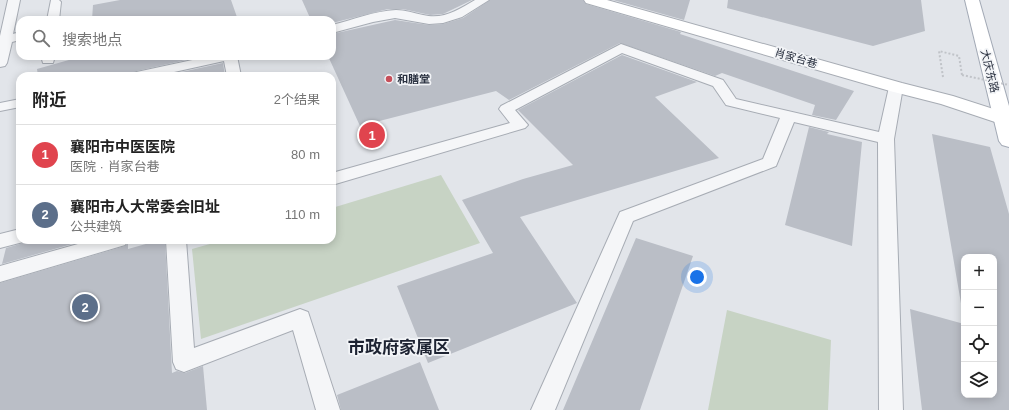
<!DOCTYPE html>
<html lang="zh">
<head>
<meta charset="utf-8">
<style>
  :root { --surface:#fff; --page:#f2f2f2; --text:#222; --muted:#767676; --line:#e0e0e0; --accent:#d93025 }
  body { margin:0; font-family:Arial,"Noto Sans SC",sans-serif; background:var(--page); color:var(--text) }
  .controls { position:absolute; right:12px; bottom:12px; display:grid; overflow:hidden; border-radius:8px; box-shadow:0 2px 10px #0003 }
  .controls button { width:36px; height:36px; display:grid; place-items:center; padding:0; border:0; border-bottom:1px solid var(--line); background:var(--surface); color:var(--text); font:20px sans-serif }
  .you { position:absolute; left:697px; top:277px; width:14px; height:14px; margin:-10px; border:3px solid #fff; border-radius:50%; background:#1a73e8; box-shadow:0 0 0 6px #1a73e833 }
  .badge { display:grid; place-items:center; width:26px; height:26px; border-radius:50%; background:var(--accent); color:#fff; font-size:13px; font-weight:700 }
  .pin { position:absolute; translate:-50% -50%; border:2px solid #fff; box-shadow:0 1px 4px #0006 }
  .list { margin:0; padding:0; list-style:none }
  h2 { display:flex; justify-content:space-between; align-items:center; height:52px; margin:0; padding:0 16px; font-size:17px }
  h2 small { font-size:13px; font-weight:400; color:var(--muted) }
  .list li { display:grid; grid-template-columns:26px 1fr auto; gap:12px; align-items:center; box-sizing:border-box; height:60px; padding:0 16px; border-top:1px solid var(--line) }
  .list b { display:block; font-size:15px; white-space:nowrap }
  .list p { margin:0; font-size:13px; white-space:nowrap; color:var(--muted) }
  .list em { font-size:13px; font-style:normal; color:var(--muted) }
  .icon { flex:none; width:22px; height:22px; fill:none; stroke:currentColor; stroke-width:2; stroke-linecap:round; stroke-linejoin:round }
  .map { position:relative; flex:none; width:1009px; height:410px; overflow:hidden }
  .search { position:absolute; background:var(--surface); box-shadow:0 2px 10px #0003; left:16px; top:16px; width:320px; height:44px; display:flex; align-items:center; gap:10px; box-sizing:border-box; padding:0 14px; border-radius:12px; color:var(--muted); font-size:15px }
  .panel { position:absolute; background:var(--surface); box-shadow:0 2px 10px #0003; left:16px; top:72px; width:320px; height:172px; border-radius:12px }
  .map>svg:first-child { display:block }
  .green { fill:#c7d3c4 }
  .building { fill:#babec6 }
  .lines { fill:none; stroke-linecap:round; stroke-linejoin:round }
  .lane-casing { stroke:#a7acb4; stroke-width:2 }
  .secondary-casing { stroke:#a7acb4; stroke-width:2 }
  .primary-casing { stroke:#a2a9b5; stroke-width:2 }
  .path { stroke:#c0c3c8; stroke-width:2; stroke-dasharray:2 2; stroke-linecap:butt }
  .lane { fill:#f5f6f8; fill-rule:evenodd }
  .secondary { fill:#fff; fill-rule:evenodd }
  .primary { fill:#fff; fill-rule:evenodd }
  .path-bridge { stroke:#c0c3c8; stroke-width:2; stroke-dasharray:2 2; stroke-linecap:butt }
  .poi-dot { fill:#c74f5a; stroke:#f2f4f7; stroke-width:1.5 }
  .labels { text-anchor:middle; stroke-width:3.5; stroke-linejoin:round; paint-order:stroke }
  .far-street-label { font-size:11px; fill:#2b3241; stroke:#f2f4f7 }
  .far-poi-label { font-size:11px; font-weight:bold; fill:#2b3241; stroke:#f2f4f7; text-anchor:start }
  .near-neighbourhood-label { font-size:17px; font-weight:bold; fill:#1d2332; stroke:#f2f4f7 }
</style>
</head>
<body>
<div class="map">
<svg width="1009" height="410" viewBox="0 0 1009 410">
  <rect width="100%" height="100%" fill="#e2e5ea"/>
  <path class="green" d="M 441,175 L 480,243 L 201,339 L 192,249 L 224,240 L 332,240 L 332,208 Z
    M 727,310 L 831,340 L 828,410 L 708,410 Z"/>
  <path class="building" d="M 120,0 L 231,0 L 238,20 L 92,20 L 93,5 Z
    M 302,0 L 472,0 L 443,14 L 430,15 L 403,9 L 388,9 L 332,23 L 332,20 L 311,20 Z
    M 490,0 L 583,0 L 586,4 L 681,32 L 680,34 L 854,91 L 836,120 L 812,115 L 815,105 L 722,73 L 715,76 L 620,43 L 509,100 L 496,91 L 360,126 L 328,56 L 332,56 L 332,34 L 395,20 L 429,25 L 443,24 L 463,18 Z
    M 613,0 L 690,0 L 684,20 Z
    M 728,0 L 921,0 L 925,31 L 873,46 L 727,8 Z
    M 622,55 L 697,82 L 655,97 L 719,158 L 520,217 L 577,303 L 428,363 L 397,286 L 493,253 L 462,200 L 523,179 L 573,165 L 518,110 Z
    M 83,56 L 204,56 L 132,72 L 129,76 L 38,76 L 37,69 Z
    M 223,63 L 225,76 L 163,76 Z
    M 809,127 L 829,132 L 827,134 L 862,142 L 852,246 L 785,225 Z
    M 932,134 L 990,147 L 1009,214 L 1009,410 L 922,410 L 910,309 L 964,324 L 964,395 L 994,395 L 994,257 L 964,257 L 964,321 Z
    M 636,238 L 693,256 L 640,410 L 563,410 Z
    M 28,240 L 86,240 L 2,264 L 6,248 L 27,242 Z
    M 160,240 L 165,240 L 172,373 L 177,371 L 185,373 L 203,366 L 207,410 L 0,410 L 0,283 L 125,246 L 128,243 L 128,249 Z
    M 420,362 L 439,410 L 341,410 L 337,395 Z"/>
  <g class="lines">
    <g class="lane-casing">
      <path id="lane" d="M 8,0 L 20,0 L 13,34 L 20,32 L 20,40 L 12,42 L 7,63 L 5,66 L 0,67 L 0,36 Z
        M 51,0 L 59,0 L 61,2 L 59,20 L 47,20 Z
        M 475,0 L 489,0 L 462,17 L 443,23 L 429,24 L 395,18 L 373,22 L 332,33 L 332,25 C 353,20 374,11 396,10 C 405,10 414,13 423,15 C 443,20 458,10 475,0 Z
        M 621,44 L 723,80 L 736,99 L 879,132 L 889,87 L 891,84 L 896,83 L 901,84 L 903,87 L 894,139 L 903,410 L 879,410 L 878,142 L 794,122 L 776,166 L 633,221 L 555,410 L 531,410 L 620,212 L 763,159 L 780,118 L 726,105 L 713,86 L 622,53 L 515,110 L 528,125 L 525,128 L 332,185 L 332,173 L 510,123 L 499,109 L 501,106 Z
        M 41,56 L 55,56 L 53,63 L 43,63 Z
        M 211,56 L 237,56 L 241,76 L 227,76 L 224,61 L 156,76 L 130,76 L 132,73 Z
        M 20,99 L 20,107 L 0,111 L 0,103 Z
        M 20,229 L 20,240 L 27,241 L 0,248 L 0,234 Z
        M 92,240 L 128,240 L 125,245 L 0,282 L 0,266 Z
        M 166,240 L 186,240 L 194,348 L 300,309 L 308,312 L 340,410 L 316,410 L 293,330 L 184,372 L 176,369 L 173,362 Z"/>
    </g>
    <g class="secondary-casing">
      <path id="secondary" d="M 584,0 L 607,0 L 902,83 L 953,96 L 1009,114 L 1009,121 L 1002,124 L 995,122 L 941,104 L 890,91 L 586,3 Z"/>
    </g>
    <g class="primary-casing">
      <path id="primary" d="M 965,0 L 979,0 L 1009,106 L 1009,147 L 1002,145 L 999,141 Z"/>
    </g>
    <path class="path" d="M 943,77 L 939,51 L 959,56 L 962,75"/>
    <use href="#lane" class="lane"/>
    <use href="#secondary" class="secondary"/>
    <use href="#primary" class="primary"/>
    <path class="path-bridge" d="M 962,75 L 1009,85"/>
  </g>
  <circle class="poi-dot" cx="389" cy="79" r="4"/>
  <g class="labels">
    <g class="far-street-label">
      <text transform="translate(796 58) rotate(16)" y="4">肖家台巷</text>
      <text transform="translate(990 71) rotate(76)" y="4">大庆东路</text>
    </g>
    <g class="far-poi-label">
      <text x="397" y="83">和膳堂</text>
    </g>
    <g class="near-neighbourhood-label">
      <text x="399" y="353">市政府家属区</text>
    </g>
  </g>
</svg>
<div class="controls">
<button>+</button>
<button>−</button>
<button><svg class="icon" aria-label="locate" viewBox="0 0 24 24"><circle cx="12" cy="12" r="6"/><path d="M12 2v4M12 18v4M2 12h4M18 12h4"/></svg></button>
<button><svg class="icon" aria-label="layers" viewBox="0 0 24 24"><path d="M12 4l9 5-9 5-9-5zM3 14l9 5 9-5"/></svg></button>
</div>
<div class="you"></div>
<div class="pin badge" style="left:372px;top:135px;background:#e0444e">1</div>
<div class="pin badge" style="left:85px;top:307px;background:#5c6f8a">2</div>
<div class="search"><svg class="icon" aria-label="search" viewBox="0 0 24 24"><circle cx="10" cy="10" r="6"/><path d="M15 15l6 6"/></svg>搜索地点</div>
<section class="panel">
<h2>附近<small>2个结果</small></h2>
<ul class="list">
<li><span class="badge" style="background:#e0444e">1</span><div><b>襄阳市中医医院</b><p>医院 · 肖家台巷</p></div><em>80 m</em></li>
<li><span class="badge" style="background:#5c6f8a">2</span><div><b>襄阳市人大常委会旧址</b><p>公共建筑</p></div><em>110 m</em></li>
</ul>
</section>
</div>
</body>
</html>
